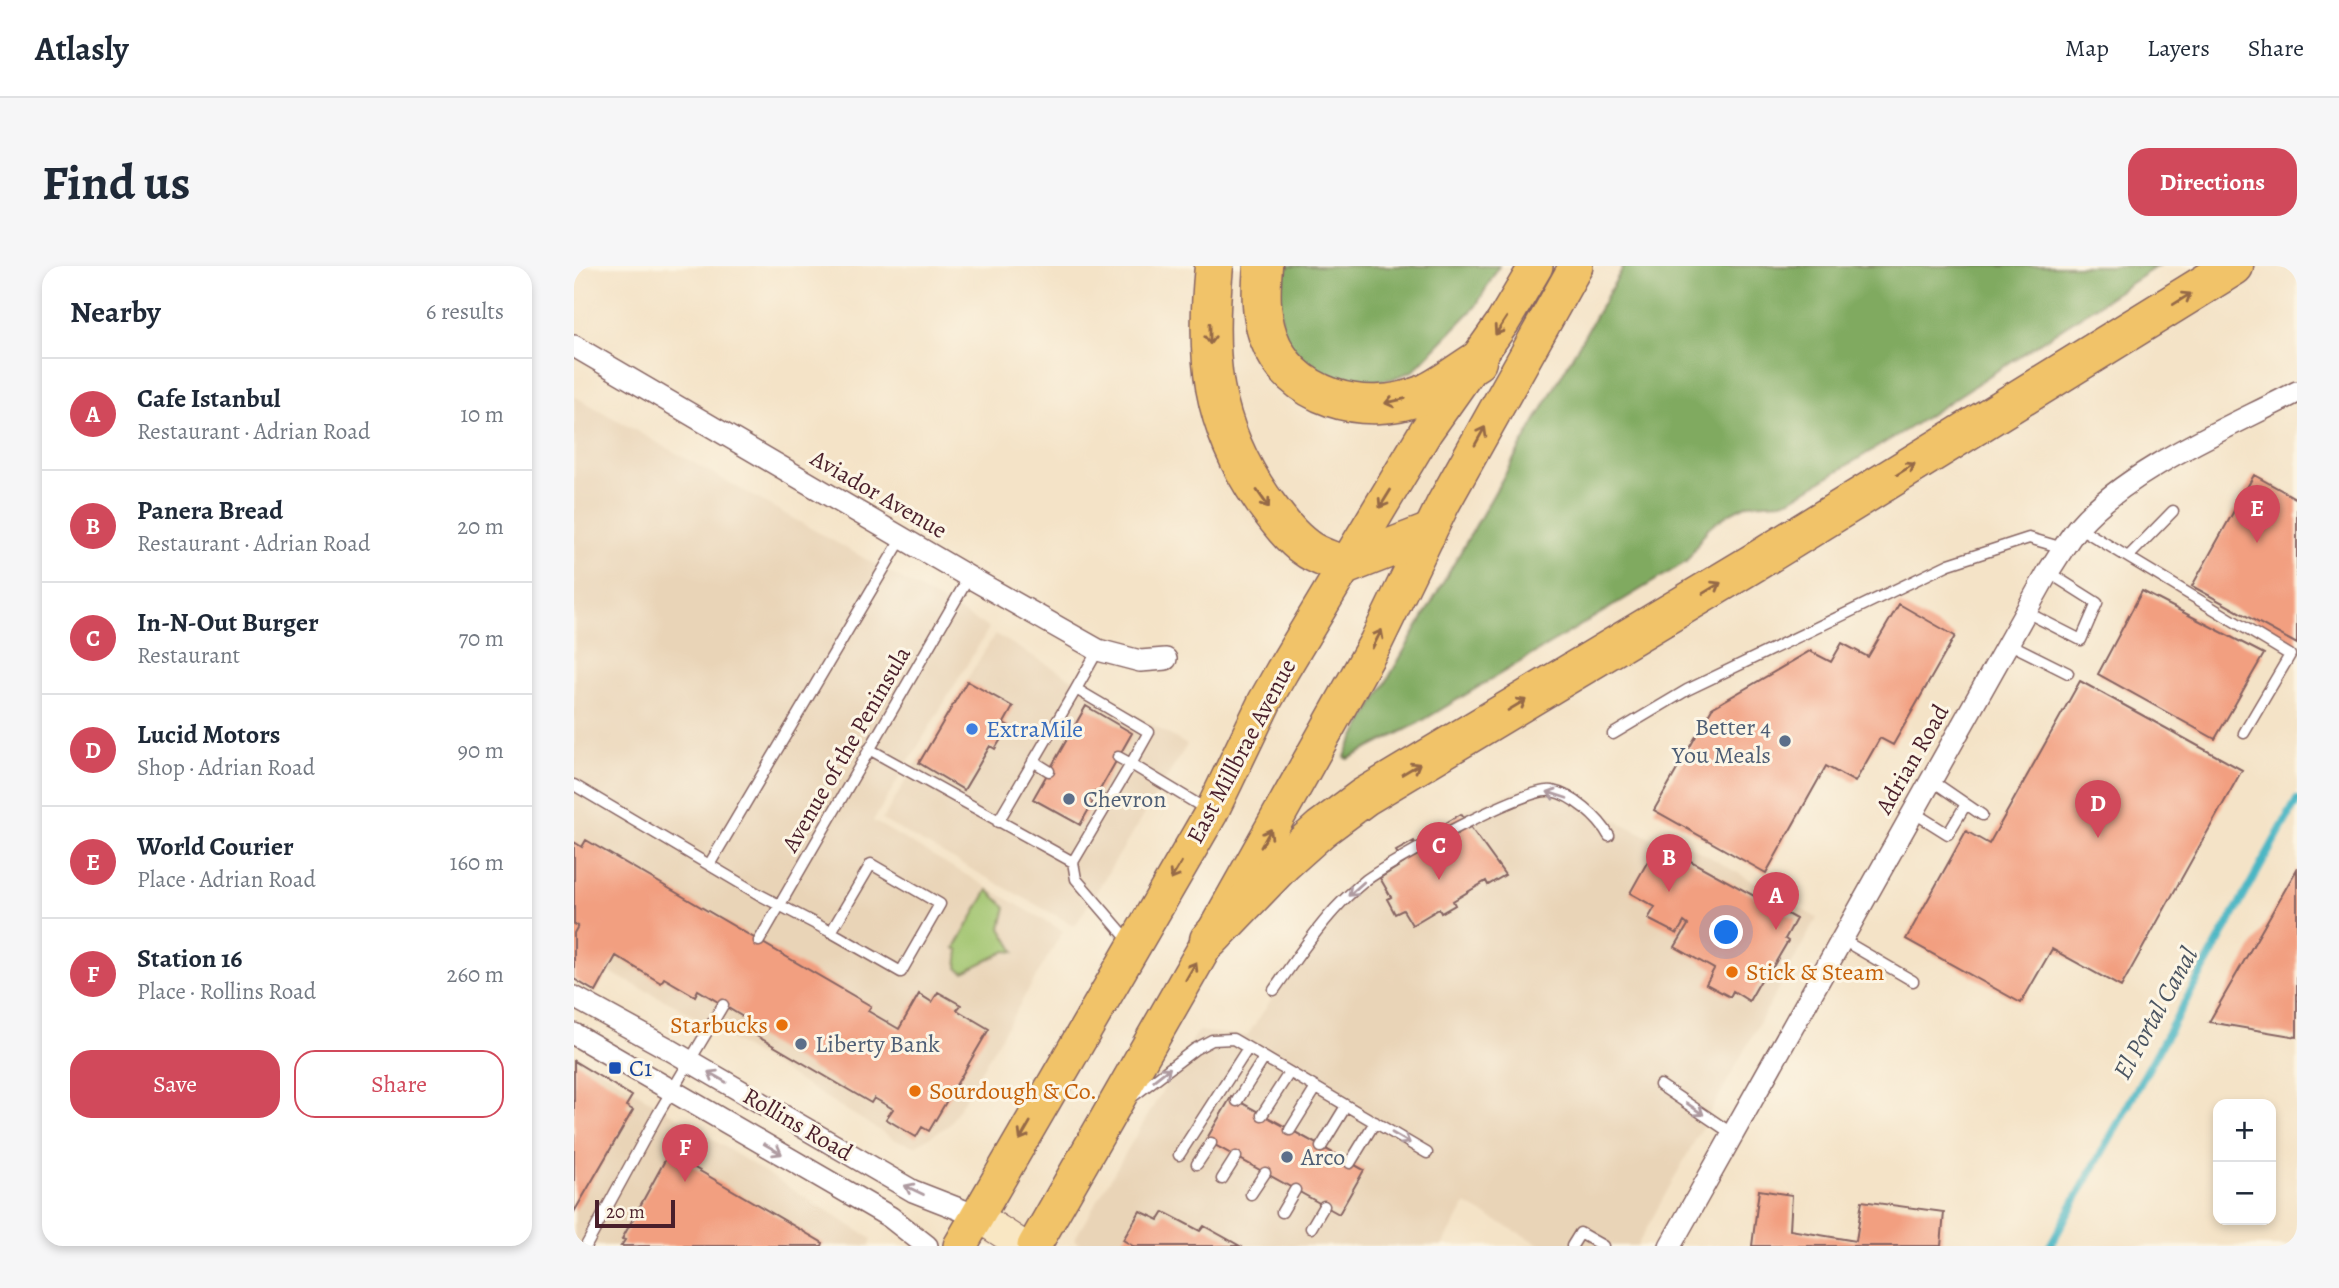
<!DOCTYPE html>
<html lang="en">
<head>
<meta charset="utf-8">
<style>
  :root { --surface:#fff; --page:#f6f6f7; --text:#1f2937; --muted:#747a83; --line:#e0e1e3; --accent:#d1495b }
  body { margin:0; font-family:Alegreya,serif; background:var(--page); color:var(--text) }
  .controls { position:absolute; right:21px; bottom:21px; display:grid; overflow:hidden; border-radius:14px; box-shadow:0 4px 10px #0003 }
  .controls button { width:63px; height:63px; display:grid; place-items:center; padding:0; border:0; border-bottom:2px solid var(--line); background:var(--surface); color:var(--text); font:35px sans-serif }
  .scale { position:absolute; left:21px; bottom:18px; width:80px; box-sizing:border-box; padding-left:7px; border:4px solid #4a1f2b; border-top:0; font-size:19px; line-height:24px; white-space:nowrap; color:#4a1f2b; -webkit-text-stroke:5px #fcf5e5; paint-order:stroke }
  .you { position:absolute; left:1153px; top:667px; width:24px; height:24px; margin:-18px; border:5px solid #fff; border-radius:50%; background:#1a73e8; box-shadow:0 0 0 10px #1a73e833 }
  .badge { display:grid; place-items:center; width:46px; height:46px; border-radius:50%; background:var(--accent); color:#fff; font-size:23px; font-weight:700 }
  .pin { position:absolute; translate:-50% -58px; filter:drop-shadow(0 2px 4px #0008) }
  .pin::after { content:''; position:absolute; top:37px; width:24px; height:21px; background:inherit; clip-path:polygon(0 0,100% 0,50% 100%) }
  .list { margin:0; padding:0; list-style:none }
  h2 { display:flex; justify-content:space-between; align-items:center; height:91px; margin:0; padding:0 28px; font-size:30px }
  h2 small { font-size:23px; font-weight:400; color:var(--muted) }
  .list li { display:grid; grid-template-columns:46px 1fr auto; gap:21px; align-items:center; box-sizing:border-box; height:112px; padding:0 28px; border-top:2px solid var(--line) }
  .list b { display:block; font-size:26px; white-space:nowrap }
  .list p { margin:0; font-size:23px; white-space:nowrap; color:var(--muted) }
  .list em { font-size:23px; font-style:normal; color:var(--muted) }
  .actions { display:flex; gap:14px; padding:21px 28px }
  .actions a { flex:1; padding:16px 0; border:2px solid var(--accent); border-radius:21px; text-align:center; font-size:24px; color:var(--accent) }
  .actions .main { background:var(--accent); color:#fff }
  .map { position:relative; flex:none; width:1723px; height:980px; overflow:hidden; border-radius:21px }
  header { display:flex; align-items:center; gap:42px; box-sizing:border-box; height:98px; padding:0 35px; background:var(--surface); border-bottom:2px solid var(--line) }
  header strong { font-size:33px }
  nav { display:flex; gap:38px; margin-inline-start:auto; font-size:24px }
  .intro { display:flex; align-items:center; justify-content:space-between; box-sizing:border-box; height:168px; padding:0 42px }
  h1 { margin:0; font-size:49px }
  .button { padding:18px 32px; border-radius:21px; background:var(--accent); color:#fff; font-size:24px; font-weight:700 }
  main { display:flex; gap:42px; padding:0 42px }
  aside { flex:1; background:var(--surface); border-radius:21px; box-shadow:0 4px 10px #0003 }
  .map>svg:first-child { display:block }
  .built { fill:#e9d4b7 }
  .green { fill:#a0c46e; stroke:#75724c; stroke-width:2 }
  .forest { fill:#80aa61; stroke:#656446; stroke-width:2 }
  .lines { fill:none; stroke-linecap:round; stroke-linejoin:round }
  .stream { stroke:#49b6c4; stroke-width:8 }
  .building { fill:#f29f80 }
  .service-casing { stroke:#866462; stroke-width:13 }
  .minor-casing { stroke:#866462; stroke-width:24 }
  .secondary-casing { stroke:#866462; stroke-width:32 }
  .primary-casing { stroke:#866462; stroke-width:36 }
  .motorway-casing { stroke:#866462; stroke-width:41 }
  .service { stroke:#fff; stroke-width:10 }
  .minor { stroke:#fff; stroke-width:21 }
  .secondary { stroke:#f9e7c3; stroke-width:30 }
  .primary { stroke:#f1c369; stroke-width:33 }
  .motorway { stroke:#f1c369; stroke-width:38 }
  .oneway { stroke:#956947 }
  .oneway2 { stroke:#ae9aa0 }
  .shop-dot { fill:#3f7fe0; stroke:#fcf5e5; stroke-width:2.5 }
  .service-dot { fill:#5c6f8a; stroke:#fcf5e5; stroke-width:2.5 }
  .food-dot { fill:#e8710a; stroke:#fcf5e5; stroke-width:2.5 }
  .transit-dot { fill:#1a4fb4; stroke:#fcf5e5; stroke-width:2.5 }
  .labels { text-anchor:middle; stroke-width:6; stroke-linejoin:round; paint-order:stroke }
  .street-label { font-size:24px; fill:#4a1f2b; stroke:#fcf5e5 }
  .service-label { font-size:24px; fill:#4e5e75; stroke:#fcf5e5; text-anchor:start }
  .shop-label { font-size:24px; fill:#366cbe; stroke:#fcf5e5; text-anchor:start }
  .food-label { font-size:24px; fill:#c56008; stroke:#fcf5e5; text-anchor:start }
  .transit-label { font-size:24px; fill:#164399; stroke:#fcf5e5; text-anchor:start }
  .water-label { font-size:26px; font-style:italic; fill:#4a5461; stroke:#fcf5e5 }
</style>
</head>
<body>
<header>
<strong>Atlasly</strong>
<nav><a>Map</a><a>Layers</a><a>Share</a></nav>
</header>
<div class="intro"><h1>Find us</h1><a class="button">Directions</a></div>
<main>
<aside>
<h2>Nearby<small>6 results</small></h2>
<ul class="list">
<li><span class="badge">A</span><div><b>Cafe Istanbul</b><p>Restaurant · Adrian Road</p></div><em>10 m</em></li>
<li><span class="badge">B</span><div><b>Panera Bread</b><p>Restaurant · Adrian Road</p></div><em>20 m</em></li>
<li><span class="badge">C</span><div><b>In-N-Out Burger</b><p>Restaurant</p></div><em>70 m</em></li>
<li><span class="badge">D</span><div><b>Lucid Motors</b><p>Shop · Adrian Road</p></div><em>90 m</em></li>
<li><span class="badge">E</span><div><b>World Courier</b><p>Place · Adrian Road</p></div><em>160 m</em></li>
<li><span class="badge">F</span><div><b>Station 16</b><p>Place · Rollins Road</p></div><em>260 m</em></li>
</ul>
<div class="actions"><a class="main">Save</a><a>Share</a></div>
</aside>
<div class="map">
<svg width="1723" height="980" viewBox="0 0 1723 980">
  <rect width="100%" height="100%" fill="#fcf5e5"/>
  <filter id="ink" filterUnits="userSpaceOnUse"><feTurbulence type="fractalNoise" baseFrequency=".0143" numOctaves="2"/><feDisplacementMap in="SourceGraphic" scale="14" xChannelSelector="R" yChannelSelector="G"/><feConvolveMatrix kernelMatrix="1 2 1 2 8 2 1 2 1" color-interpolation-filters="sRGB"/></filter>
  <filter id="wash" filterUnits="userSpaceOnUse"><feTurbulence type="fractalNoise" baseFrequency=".00686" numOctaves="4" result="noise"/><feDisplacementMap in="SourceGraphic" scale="28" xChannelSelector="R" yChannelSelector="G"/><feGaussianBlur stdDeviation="1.57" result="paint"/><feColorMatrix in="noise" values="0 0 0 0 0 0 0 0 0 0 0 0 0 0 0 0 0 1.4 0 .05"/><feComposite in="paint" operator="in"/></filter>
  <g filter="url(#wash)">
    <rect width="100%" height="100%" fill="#f4e3c7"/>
    <path class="built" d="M 0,130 L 415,362 L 299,555 L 489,665 L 375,859 L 341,880 L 321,874 L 104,741 L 0,688 Z
      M 421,368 L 613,479 L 501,660 L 308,554 Z
      M 966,516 L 1079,573 L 1092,566 L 1243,652 L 1063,980 L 969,980 L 892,938 L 868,980 L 509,980 L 500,974 L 624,765 L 673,770 L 757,644 L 822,586 L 892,544 Z
      M 0,787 L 298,973 L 295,980 L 0,980 Z"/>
    <path class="green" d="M 414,624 L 432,641 L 427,662 L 441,686 L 432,685 L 390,706 L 383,702 L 385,684 L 381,682 Z"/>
    <path class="forest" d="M 702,0 L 925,0 L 902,40 L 839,105 L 818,113 L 771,118 L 747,111 L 709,72 Z
      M 1050,0 L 1583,0 L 1340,159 L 1217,233 L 1208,236 L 1174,238 L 1156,247 L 1134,262 L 1112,296 L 841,459 L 774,493 L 771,491 L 774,483 Z"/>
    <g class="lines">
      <path class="stream" d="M 1476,980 L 1723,534"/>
    </g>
    <g id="blocks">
      <path class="building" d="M 1680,209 L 1723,233 L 1723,378 L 1618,320 Z
        M 1568,325 L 1690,388 L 1641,473 L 1524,408 Z
        M 1325,338 L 1381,370 L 1319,479 L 1306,472 L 1281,516 L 1252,500 L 1192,607 L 1080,544 L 1138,442 L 1236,385 L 1257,396 L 1268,377 L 1294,391 Z
        M 393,415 L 439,441 L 430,457 L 435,460 L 421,483 L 416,480 L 390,524 L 345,497 Z
        M 1506,415 L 1668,504 L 1547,721 L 1478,683 L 1447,737 L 1332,673 L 1392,565 L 1415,578 Z
        M 512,440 L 558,467 L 506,559 L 459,533 Z
        M 887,548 L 931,609 L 914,619 L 912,615 L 879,635 L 881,639 L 867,647 L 865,643 L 838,659 L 829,644 L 821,648 L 813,633 L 817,631 L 806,612 L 830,597 L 822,585 L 840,575 L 851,593 L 865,585 L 864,582 L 879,573 L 870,558 Z
        M 12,574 L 297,740 L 294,745 L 325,763 L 345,728 L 358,736 L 364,726 L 387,739 L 383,744 L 415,763 L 355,865 L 348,861 L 342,871 L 312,853 L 319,843 L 300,832 L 297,837 L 169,762 L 174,754 L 124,724 L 121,730 L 90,712 L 87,717 L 42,690 L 22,726 L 0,713 L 0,667 L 4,660 L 0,658 L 0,576 L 8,581 Z
        M 1084,577 L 1222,653 L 1211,673 L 1214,675 L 1193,711 L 1190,709 L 1175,735 L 1159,725 L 1156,731 L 1132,718 L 1140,703 L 1101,681 L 1114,659 L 1110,656 L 1103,668 L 1074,653 L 1081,641 L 1056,627 Z
        M 1723,603 L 1723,771 L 1635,756 Z
        M 0,795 L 58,830 L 52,840 L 59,844 L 0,946 Z
        M 657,831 L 790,904 L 765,948 L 632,874 Z
        M 95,887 L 249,977 L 248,980 L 47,980 L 51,974 L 48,973 Z
        M 1185,924 L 1218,929 L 1216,964 L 1282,975 L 1288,935 L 1370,946 L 1367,980 L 1178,980 Z
        M 566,945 L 585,954 L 590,946 L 626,965 L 630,960 L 666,980 L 559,980 L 549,974 Z"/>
    </g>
  </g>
  <g filter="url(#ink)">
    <use href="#blocks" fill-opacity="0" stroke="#866462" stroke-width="2"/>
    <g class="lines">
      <g class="service-casing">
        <path id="service" d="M 1504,261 L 1716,389 L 1670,467
          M 1555,290 L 1599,245
          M 1452,346 L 1507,374 L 1523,337 L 1474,306
          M 1434,377 L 1494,407
          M 502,423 L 524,384
          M 483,456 L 498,465
          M 1039,468 L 1113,424 L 1375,298 L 1455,272 L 1489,282
          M 295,483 L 499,596
          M 544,491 L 557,498 L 499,596 L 502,613 L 557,677
          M 459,495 L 475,505
          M 1357,514 L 1408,549
          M 0,519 L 186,629 L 257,666
          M 521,531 L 534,538
          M 1339,546 L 1374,568 L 1392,538
          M 424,556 L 502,423 L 575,466 L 557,498 L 635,545
          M 297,598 L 366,638 L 327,706 L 257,666 Z
          M 135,599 L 328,272
          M 1267,673 L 1339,715
          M 185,675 L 395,311
          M 700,724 C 719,697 738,668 761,643 C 770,633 781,623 792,614 C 818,595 950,521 978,525 C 999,529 1025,552 1035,570
          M 1086,819 L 1157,867
          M 558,831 L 621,783 L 638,774 L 659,773 L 853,887
          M 663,835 L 690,792
          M 688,849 L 715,807
          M 716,864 L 742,822
          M 747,881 L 772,840
          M 605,889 L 674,782
          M 776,897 L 801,856
          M 623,898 L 637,877
          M 648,913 L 662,891
          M 677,928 L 691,907
          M 708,946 L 721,924
          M 737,962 L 750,940
          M 12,980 L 84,848 L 149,739
          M 998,980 L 1006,967 L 1029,980"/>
      </g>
      <g class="minor-casing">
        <path id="minor" d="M 0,80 L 395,311 L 524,384 L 566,395 L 592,393
          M 0,731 L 93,782 L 339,925 L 403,950
          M 0,768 L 316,951 L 353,980
          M 1096,980 L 1474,306 C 1484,291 1493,275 1504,261 C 1554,203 1654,162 1723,126"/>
      </g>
      <g class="secondary-casing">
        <path id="secondary" d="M 403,950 L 449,980"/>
      </g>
      <g class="primary-casing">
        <path id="primary" d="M 386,980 L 637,547 L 691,435 L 708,405 L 852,165 L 929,56 L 962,0
          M 460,980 L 635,674 L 802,376 L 869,238 L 1002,0"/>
      </g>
      <g class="motorway-casing">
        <path id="motorway" d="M 640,0 C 631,90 636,157 689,234 C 701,250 715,270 732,282 C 742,290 758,294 770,300 L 852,268
          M 689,0 C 687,23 686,47 694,70 C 716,132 790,152 848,129 C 867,121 885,106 903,95
          M 635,674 L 709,597 L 747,563 L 790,531 L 1186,293 L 1660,0"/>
      </g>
      <use href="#service" class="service"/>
      <use href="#minor" class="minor"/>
      <use href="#secondary" class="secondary"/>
      <use href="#primary" class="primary"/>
      <use href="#motorway" class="motorway"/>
    </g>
    <defs><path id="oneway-shaft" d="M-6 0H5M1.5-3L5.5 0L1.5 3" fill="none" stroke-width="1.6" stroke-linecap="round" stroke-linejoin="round" transform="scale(1.75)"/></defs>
    <g class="oneway">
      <use href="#oneway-shaft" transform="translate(1608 33) rotate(-32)"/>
      <use href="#oneway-shaft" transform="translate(927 60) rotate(123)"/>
      <use href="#oneway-shaft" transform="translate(636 68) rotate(90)"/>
      <use href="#oneway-shaft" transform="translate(821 135) rotate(167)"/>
      <use href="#oneway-shaft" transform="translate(906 170) rotate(-61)"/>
      <use href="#oneway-shaft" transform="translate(1332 203) rotate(-32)"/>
      <use href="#oneway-shaft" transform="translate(689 233) rotate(55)"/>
      <use href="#oneway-shaft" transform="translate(811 233) rotate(122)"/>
      <use href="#oneway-shaft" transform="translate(1138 322) rotate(-31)"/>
      <use href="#oneway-shaft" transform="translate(803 373) rotate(-63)"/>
      <use href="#oneway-shaft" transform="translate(943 439) rotate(-31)"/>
      <use href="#oneway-shaft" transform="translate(837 503) rotate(-31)"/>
      <use href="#oneway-shaft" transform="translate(692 572) rotate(-61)"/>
      <use href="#oneway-shaft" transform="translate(602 605) rotate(121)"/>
      <use href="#oneway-shaft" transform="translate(617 705) rotate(-60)"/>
      <use href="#oneway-shaft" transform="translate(451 865) rotate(120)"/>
    </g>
    <g class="oneway2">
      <use href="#oneway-shaft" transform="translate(983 529) rotate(-162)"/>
      <use href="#oneway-shaft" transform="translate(782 623) rotate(138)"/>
      <use href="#oneway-shaft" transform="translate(588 808) rotate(-38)"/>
      <use href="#oneway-shaft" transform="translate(143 811) rotate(-150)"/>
      <use href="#oneway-shaft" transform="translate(1121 843) rotate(35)"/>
      <use href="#oneway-shaft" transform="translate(827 872) rotate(30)"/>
      <use href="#oneway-shaft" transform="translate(199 883) rotate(30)"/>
      <use href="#oneway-shaft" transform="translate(340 924) rotate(-154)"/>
    </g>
  </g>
  <circle class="shop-dot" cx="398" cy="463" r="7"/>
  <g class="service-dot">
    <circle cx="1211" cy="475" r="7"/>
    <circle cx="495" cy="533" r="7"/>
    <circle cx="227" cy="778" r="7"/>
    <circle cx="713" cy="891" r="7"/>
  </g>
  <g class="food-dot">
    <circle cx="1158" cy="706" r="7"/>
    <circle cx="208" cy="759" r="7"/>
    <circle cx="341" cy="825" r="7"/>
  </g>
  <rect class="transit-dot" x="34" y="795" width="14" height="14" rx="3.5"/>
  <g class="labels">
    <g class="street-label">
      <text transform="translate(305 228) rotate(30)" y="8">Aviador Avenue</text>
      <text transform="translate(272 483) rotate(-60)" y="8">Avenue of the Peninsula</text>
      <text transform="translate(667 485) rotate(-62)" y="8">East Millbrae Avenue</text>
      <text transform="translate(1338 493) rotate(-60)" y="8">Adrian Road</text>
      <text transform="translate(224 858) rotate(30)" y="8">Rollins Road</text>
    </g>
    <g class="service-label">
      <text x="1197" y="469" text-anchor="end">Better 4<tspan x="1197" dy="28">You Meals</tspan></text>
      <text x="509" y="541">Chevron</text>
      <text x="241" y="786">Liberty Bank</text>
      <text x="727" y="899">Arco</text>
    </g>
    <g class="shop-label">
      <text x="412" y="471">ExtraMile</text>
    </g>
    <g class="food-label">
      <text x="1172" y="714">Stick &amp; Steam</text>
      <text x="194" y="767" text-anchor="end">Starbucks</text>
      <text x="355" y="833">Sourdough &amp; Co.</text>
    </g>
    <g class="transit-label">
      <text x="55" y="810">C1</text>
    </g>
    <g class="water-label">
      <text transform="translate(1581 747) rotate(-61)" y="9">El Portal Canal</text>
    </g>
  </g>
</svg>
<div class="controls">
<button>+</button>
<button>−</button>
</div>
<div class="scale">20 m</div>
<div class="you"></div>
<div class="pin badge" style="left:1202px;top:664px">A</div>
<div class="pin badge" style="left:1095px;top:626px">B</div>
<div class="pin badge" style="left:865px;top:614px">C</div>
<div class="pin badge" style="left:1524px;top:572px">D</div>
<div class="pin badge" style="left:1683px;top:277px">E</div>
<div class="pin badge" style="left:111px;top:916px">F</div>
</div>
</main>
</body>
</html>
